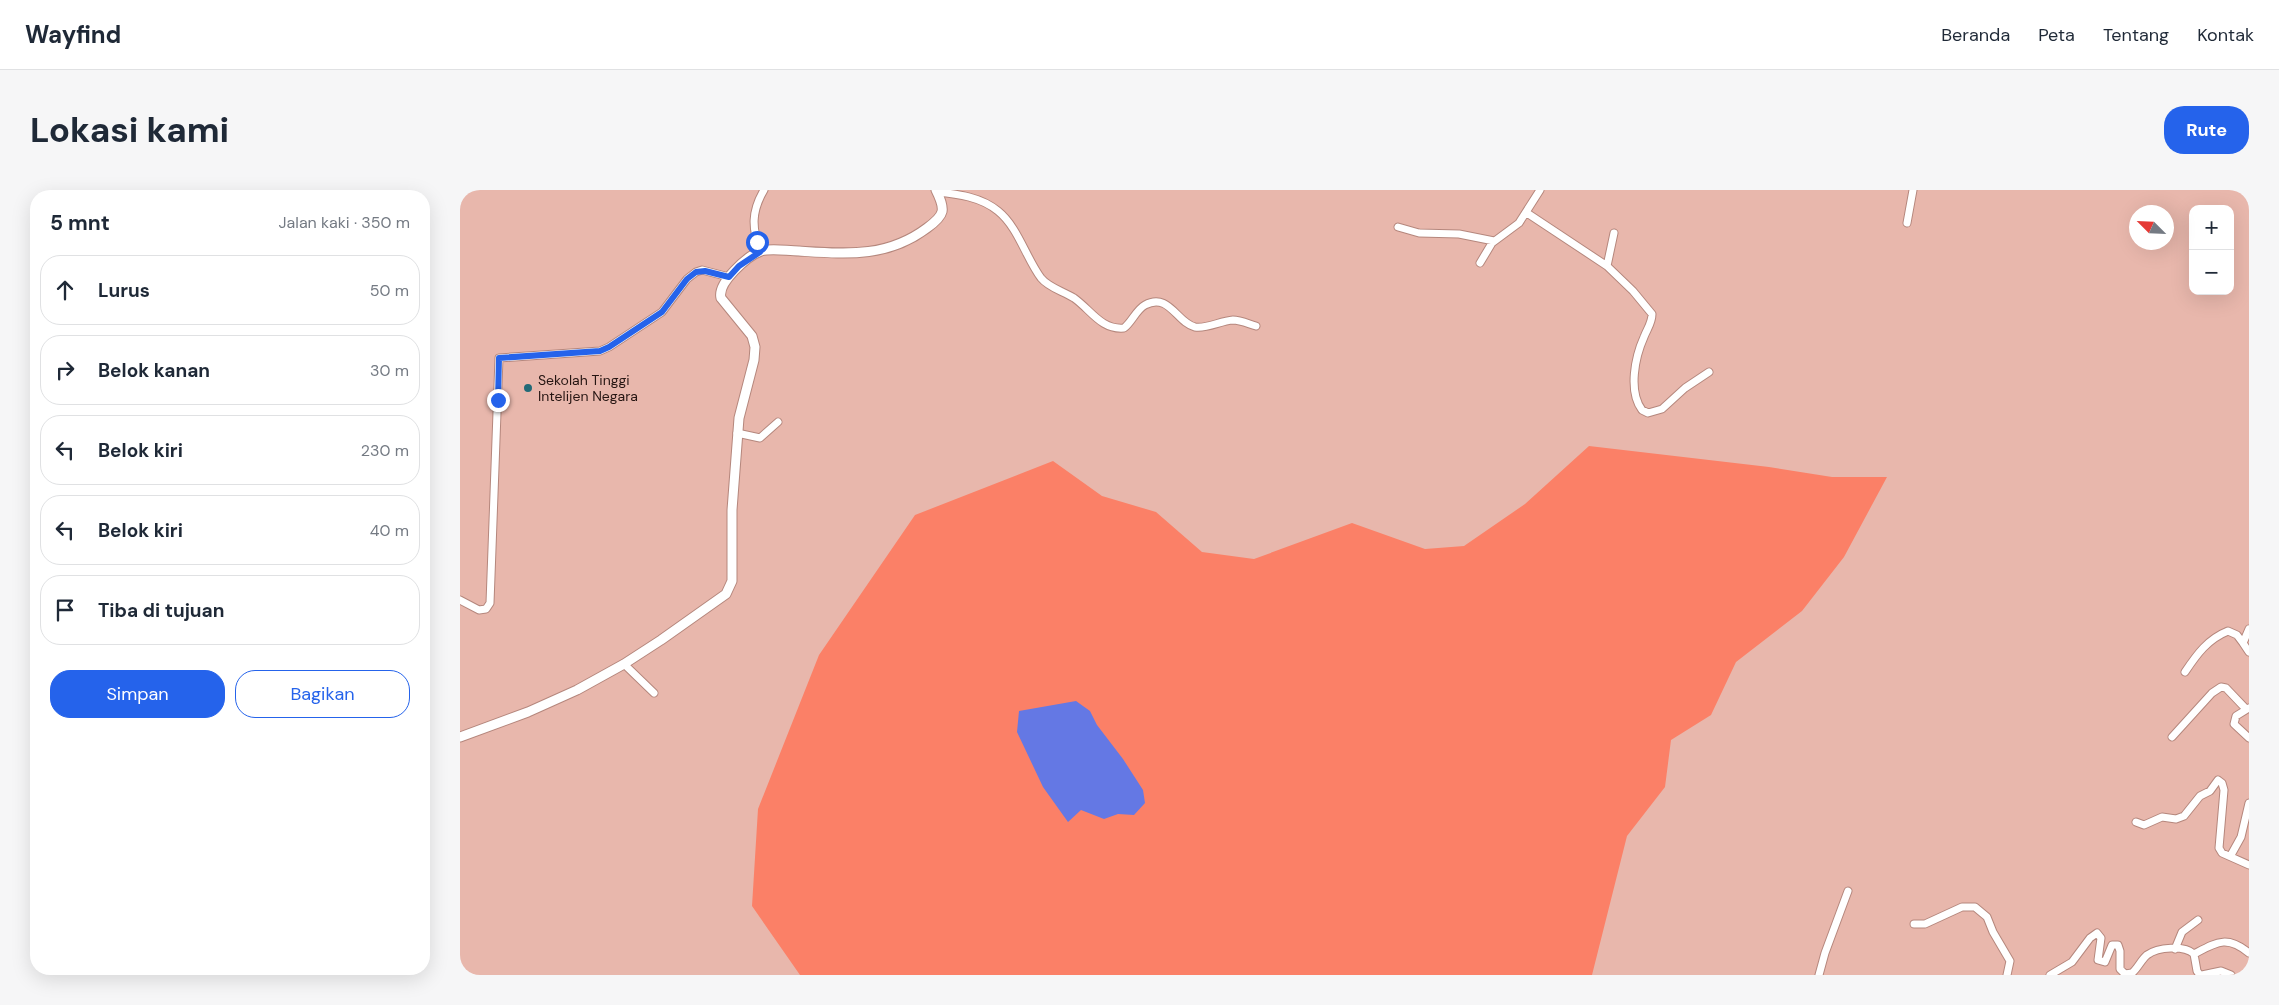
<!DOCTYPE html>
<html lang="id">
<head>
<meta charset="utf-8">
<style>
  :root { --surface:#fff; --page:#f6f6f7; --text:#1f2937; --muted:#747a83; --line:#e0e1e3; --accent:#2563eb }
  body { margin:0; font-family:"DM Sans",sans-serif; background:var(--page); color:var(--text) }
  .controls { position:absolute; right:15px; top:15px; display:grid; overflow:hidden; border-radius:10px; box-shadow:0 5px 20px #0002 }
  .controls button { width:45px; height:45px; display:grid; place-items:center; padding:0; border:0; border-bottom:1px solid var(--line); background:var(--surface); color:var(--text); font:25px sans-serif }
  .compass { position:absolute; left:1669px; top:15px; width:45px; height:45px; border-radius:50%; background:var(--surface); box-shadow:0 5px 20px #0002; rotate:294deg }
  .stop { position:absolute; width:15px; height:15px; margin:-11px; border:4px solid #2563eb; border-radius:50%; background:#fff }
  .stop.end { background:#2563eb; border-color:#fff; box-shadow:0 1px 5px #0008 }
  .list { margin:0; padding:0; list-style:none }
  h2 { display:flex; justify-content:space-between; align-items:center; height:65px; margin:0; padding:0 20px; font-size:21px }
  h2 small { font-size:16px; font-weight:400; color:var(--muted) }
  .list li { display:grid; grid-template-columns:32px 1fr auto; gap:15px; align-items:center; box-sizing:border-box; height:70px; margin:0 10px 10px; padding:0 10px; border:1px solid var(--line); border-radius:20px }
  .list b { display:block; font-size:19px; white-space:nowrap }
  .list em { font-size:16px; font-style:normal; color:var(--muted) }
  .actions { display:flex; gap:10px; padding:15px 20px }
  .actions a { flex:1; padding:11px 0; border:1px solid var(--accent); border-radius:20px; text-align:center; font-size:18px; color:var(--accent) }
  .actions .main { background:var(--accent); color:#fff }
  .icon { flex:none; width:28px; height:28px; fill:none; stroke:currentColor; stroke-width:2; stroke-linecap:round; stroke-linejoin:round }
  .map { position:relative; flex:none; width:1789px; height:785px; overflow:hidden; border-radius:20px }
  header { display:flex; align-items:center; gap:30px; box-sizing:border-box; height:70px; padding:0 25px; background:var(--surface); border-bottom:1px solid var(--line) }
  header strong { font-size:24px }
  nav { display:flex; gap:28px; margin-inline-start:auto; font-size:18px }
  .intro { display:flex; align-items:center; justify-content:space-between; box-sizing:border-box; height:120px; padding:0 30px }
  h1 { margin:0; font-size:35px }
  .button { padding:12px 22px; border-radius:20px; background:var(--accent); color:#fff; font-size:18px; font-weight:700 }
  main { display:flex; gap:30px; padding:0 30px }
  aside { flex:1; background:var(--surface); border-radius:20px; box-shadow:0 5px 20px #0002 }
  .map>svg:first-child { display:block }
  .green { fill:#fb8067 }
  .water { fill:#6478e4 }
  .lines { fill:none; stroke-linecap:round; stroke-linejoin:round }
  .minor-casing { stroke:#b5877d; stroke-width:9 }
  .tertiary-casing { stroke:#b5877d; stroke-width:11 }
  .minor { stroke:#fff; stroke-width:7 }
  .tertiary { stroke:#fff; stroke-width:9 }
  .route { stroke:#2563eb; stroke-width:6 }
  .poi-dot { fill:#226a77; stroke:#e8b7ac; stroke-width:2 }
  .labels { text-anchor:middle; stroke-width:4; stroke-linejoin:round; paint-order:stroke }
  .poi-label { font-size:14px; fill:#261512; stroke:#e8b7ac; text-anchor:start }
</style>
</head>
<body>
<header>
<strong>Wayfind</strong>
<nav><a>Beranda</a><a>Peta</a><a>Tentang</a><a>Kontak</a></nav>
</header>
<div class="intro"><h1>Lokasi kami</h1><a class="button">Rute</a></div>
<main>
<aside>
<h2>5 mnt<small>Jalan kaki · 350 m</small></h2>
<ul class="list">
<li><svg class="icon" aria-label="ahead" viewBox="0 0 24 24"><path d="M12 20V5M6 11l6-6 6 6"/></svg><div><b>Lurus</b></div><em>50 m</em></li>
<li><svg class="icon" aria-label="right" viewBox="0 0 24 24"><path d="M7 20v-9h11M14 6l5 5-5 5"/></svg><div><b>Belok kanan</b></div><em>30 m</em></li>
<li><svg class="icon" aria-label="left" viewBox="0 0 24 24"><path d="M17 20v-9H6M10 6l-5 5 5 5"/></svg><div><b>Belok kiri</b></div><em>230 m</em></li>
<li><svg class="icon" aria-label="left" viewBox="0 0 24 24"><path d="M17 20v-9H6M10 6l-5 5 5 5"/></svg><div><b>Belok kiri</b></div><em>40 m</em></li>
<li><svg class="icon" aria-label="arrive" viewBox="0 0 24 24"><path d="M6 21V4h12l-3 4 3 4H6"/></svg><div><b>Tiba di tujuan</b></div></li>
</ul>
<div class="actions"><a class="main">Simpan</a><a>Bagikan</a></div>
</aside>
<div class="map">
<svg width="1789" height="785" viewBox="0 0 1789 785">
  <rect width="100%" height="100%" fill="#e8b7ac"/>
  <path class="green" d="M 1129,256 L 1309,277 L 1372,287 L 1427,287 L 1384,367 L 1342,421 L 1276,472 L 1251,525 L 1211,550 L 1205,597 L 1167,646 L 1132,785 L 340,785 L 292,716 L 298,619 L 359,465 L 455,325 L 593,271 L 642,306 L 696,322 L 742,362 L 794,369 L 892,333 L 965,359 L 1004,356 L 1065,314 Z"/>
  <path class="water" d="M 616,511 L 630,521 L 637,535 L 663,569 L 683,600 L 685,613 L 674,625 L 658,624 L 644,629 L 621,620 L 608,632 L 583,597 L 557,542 L 559,521 Z"/>
  <g class="lines">
    <g class="minor-casing">
      <path id="minor" d="M 477,2 C 498,4 521,7 538,21 C 558,37 566,68 581,88 C 589,98 603,101 614,108 C 631,120 641,140 664,138 C 672,132 676,120 685,115 C 709,102 717,133 735,137 C 747,139 760,131 773,130 C 780,130 789,134 796,136
        M 1067,23 L 1147,76 L 1154,43
        M 1447,33 L 1453,0
        M 938,37 L 959,43 L 999,44 L 1034,51
        M 300,61 C 292,38 291,22 304,0
        M 1020,73 L 1032,53 L 1059,33 L 1080,0
        M 1147,76 L 1173,101 L 1192,124 C 1192,133 1187,139 1184,147 C 1175,167 1168,201 1182,220 L 1188,223 L 1202,219 L 1225,198 L 1249,182
        M 277,243 L 300,248 L 318,232
        M 0,410 L 19,420 L 26,419 L 30,413 L 39,168 L 140,161 L 149,157 L 202,122 L 227,89 L 236,82 L 242,80 L 269,87
        M 1789,439 L 1783,453 L 1789,462
        M 164,474 L 194,503
        M 1725,482 C 1737,464 1748,449 1768,441 L 1777,445 L 1783,453
        M 1789,518 L 1776,526 L 1774,534 L 1789,548
        M 1712,547 L 1752,503 L 1761,497 L 1766,498 L 1786,519
        M 1676,632 L 1684,635 L 1702,627 L 1716,629 L 1724,626 L 1740,606 L 1750,601 L 1758,590 L 1762,593 L 1764,600 L 1759,658 L 1762,663 L 1789,675
        M 1771,665 L 1781,647 L 1789,613
        M 1454,734 L 1465,734 L 1502,717 L 1515,717 L 1527,727 L 1533,742 L 1550,771 L 1547,785
        M 1715,759 L 1722,742 L 1738,730
        M 1734,764 C 1757,752 1767,745 1789,763
        M 1359,785 L 1365,763 L 1388,701
        M 1590,785 L 1612,772 L 1630,748 L 1637,743 L 1641,748 L 1638,770 L 1645,772 L 1652,755 L 1658,755 L 1660,761 L 1660,779 L 1665,784 L 1672,783 C 1678,778 1681,770 1687,765 C 1698,757 1724,755 1734,764 L 1737,781 L 1740,785
        M 1742,785 L 1761,781 L 1771,785"/>
    </g>
    <g class="tertiary-casing">
      <path id="tertiary" d="M 0,547 L 68,522 L 117,500 L 164,474 L 201,450 L 266,404 L 272,391 L 272,320 L 279,228 L 294,170 L 295,157 L 292,146 L 261,108 C 257,93 287,66 301,61 C 312,58 327,61 339,61 C 387,64 427,68 467,38 C 485,25 486,20 476,0"/>
    </g>
    <use href="#minor" class="minor"/>
    <use href="#tertiary" class="tertiary"/>
  </g>
  <g class="lines">
    <path class="route" d="M 38,210 L 39,168 L 140,161 L 149,157 L 202,122 L 227,89 L 236,82 L 245,81 L 269,87 L 279,76 L 300,62 L 297,52"/>
  </g>
  <circle class="poi-dot" cx="68" cy="198" r="5"/>
  <g class="labels">
    <g class="poi-label">
      <text x="78" y="195">Sekolah Tinggi<tspan x="78" dy="16">Intelijen Negara</tspan></text>
    </g>
  </g>
</svg>
<div class="controls">
<button>+</button>
<button>−</button>
</div>
<svg class="compass" viewBox="-18 -18 36 36"><path d="M0-13l5 13h-10z" fill="#e53935"/><path d="M0 13l5-13h-10z" fill="#747a83"/></svg>
<div class="stop" style="left:297px;top:52px"></div>
<div class="stop end" style="left:38px;top:210px"></div>
</div>
</main>
</body>
</html>
